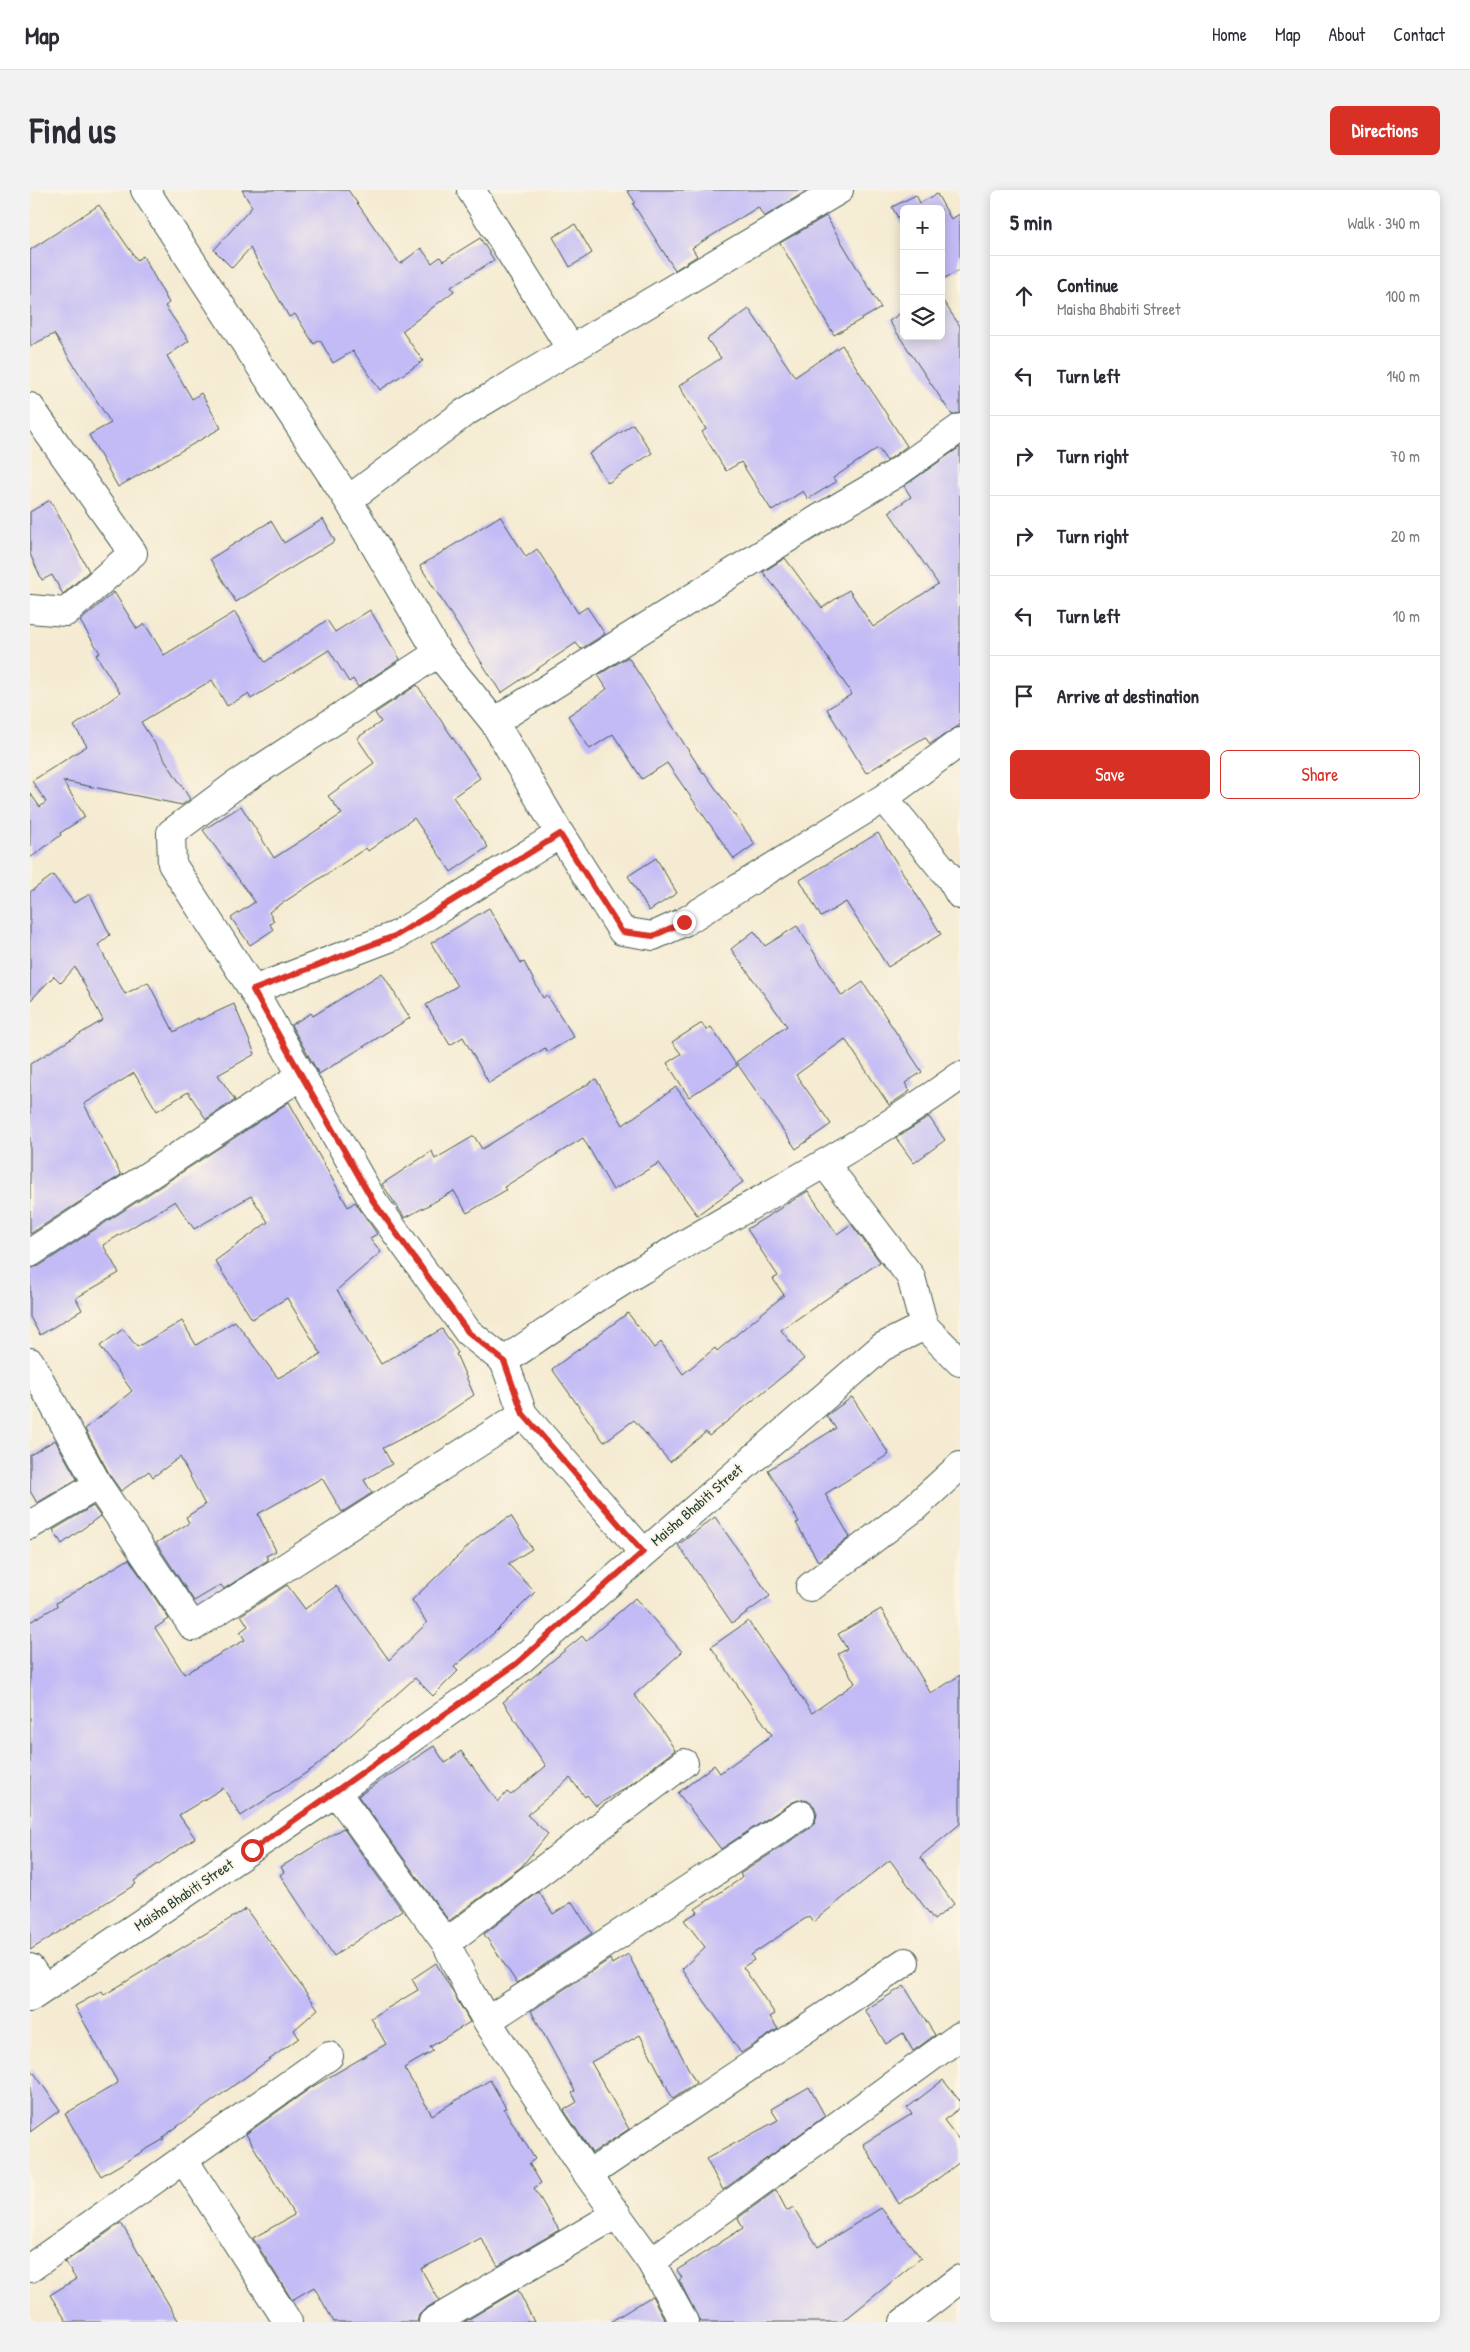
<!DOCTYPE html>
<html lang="en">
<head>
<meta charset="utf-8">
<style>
  :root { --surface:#fff; --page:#f2f2f3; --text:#2b2b33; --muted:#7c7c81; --line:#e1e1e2; --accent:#d93025 }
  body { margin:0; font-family:"Patrick Hand",sans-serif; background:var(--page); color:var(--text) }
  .controls { position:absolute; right:15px; top:15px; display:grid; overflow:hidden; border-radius:8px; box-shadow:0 2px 12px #0003 }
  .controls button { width:45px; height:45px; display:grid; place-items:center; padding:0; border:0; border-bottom:1px solid var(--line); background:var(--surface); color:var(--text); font:25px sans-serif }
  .stop { position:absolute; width:15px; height:15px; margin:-11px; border:4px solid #d93025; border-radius:50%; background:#fff }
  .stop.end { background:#d93025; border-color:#fff; box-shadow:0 1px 5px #0008 }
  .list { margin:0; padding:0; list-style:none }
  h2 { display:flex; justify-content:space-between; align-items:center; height:65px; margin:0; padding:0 20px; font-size:21px }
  h2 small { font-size:16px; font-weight:400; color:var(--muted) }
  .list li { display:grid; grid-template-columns:32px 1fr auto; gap:15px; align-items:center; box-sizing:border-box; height:80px; padding:0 20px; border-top:1px solid var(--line) }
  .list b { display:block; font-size:19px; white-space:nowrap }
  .list p { margin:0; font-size:16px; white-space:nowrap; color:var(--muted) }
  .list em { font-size:16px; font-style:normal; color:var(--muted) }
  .actions { display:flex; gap:10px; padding:15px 20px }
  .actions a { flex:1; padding:11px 0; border:1px solid var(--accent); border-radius:8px; text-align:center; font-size:18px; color:var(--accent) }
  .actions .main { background:var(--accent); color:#fff }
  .icon { flex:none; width:28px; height:28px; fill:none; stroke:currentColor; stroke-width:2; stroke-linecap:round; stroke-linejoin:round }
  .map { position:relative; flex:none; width:930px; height:2132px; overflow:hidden; border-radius:8px }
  header { display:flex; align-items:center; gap:30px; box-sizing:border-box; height:70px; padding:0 25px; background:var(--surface); border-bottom:1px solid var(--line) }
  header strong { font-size:24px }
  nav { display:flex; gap:28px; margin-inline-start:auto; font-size:18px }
  .intro { display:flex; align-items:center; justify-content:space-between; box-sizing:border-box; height:120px; padding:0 30px }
  h1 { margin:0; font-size:35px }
  .button { padding:12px 22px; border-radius:8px; background:var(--accent); color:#fff; font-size:18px; font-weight:700 }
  main { display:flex; gap:30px; padding:0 30px }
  aside { flex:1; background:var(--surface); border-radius:8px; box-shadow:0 2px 12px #0003 }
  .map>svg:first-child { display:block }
  .building { fill:#c3bbf5 }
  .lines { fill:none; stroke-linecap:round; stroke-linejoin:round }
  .minor-casing { stroke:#3f574c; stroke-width:30 }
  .minor { stroke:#fff; stroke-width:28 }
  .route { stroke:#d93025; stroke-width:6 }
  .labels { text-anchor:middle; stroke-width:4; stroke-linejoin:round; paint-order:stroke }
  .street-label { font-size:15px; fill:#1f3d34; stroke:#fcf5e5 }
</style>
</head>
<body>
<header>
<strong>Map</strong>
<nav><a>Home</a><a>Map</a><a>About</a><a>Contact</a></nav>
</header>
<div class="intro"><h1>Find us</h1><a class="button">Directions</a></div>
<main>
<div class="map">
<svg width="930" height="2132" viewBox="0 0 930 2132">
  <rect width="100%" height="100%" fill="#fcf5e5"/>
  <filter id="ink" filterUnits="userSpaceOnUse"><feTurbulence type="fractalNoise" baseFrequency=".02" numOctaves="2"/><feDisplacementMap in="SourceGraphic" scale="10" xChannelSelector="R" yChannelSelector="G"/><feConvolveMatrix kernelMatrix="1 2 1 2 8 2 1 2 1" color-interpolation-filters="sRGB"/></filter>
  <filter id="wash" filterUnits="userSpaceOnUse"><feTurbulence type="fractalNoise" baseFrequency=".0096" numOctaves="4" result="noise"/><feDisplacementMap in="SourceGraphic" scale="20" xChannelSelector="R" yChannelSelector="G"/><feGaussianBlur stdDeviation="1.12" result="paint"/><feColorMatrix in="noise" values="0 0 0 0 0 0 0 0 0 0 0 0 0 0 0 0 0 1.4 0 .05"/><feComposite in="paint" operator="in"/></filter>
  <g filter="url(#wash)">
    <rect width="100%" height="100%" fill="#f5ebd2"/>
    <g id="blocks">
      <path class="building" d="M 212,0 L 318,0 L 370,74 L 391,58 L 402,73 L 410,67 L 413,71 L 450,48 L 464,70 L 421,97 L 424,101 L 372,141 L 393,171 L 350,200 L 323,161 L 303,173 L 290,150 L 284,154 L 265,124 L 259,127 L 220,58 L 202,78 L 184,60 L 222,17 Z
        M 597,0 L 778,0 L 734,27 L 728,17 L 662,58 L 667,66 L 645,80 L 603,14 L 605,12 Z
        M 907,4 L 921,29 L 930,24 L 930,80 L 911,90 L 911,19 L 874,19 L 874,39 L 862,17 L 886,5 L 890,13 Z
        M 69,15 L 107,70 L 113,66 L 139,113 L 135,116 L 159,151 L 137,166 L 162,209 L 171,203 L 191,238 L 88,297 L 59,245 L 81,233 L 24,144 L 0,156 L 0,60 Z
        M 796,26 L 851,118 L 804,145 L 750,53 Z
        M 545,34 L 562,63 L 540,77 L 523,47 Z
        M 911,108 L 930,136 L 930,223 L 922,225 L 859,131 L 874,121 L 874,146 L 911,146 Z
        M 719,119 L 765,187 L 812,155 L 877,256 L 857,271 L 848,258 L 803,288 L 806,292 L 778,309 L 773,301 L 742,321 L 711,272 L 696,281 L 672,242 L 676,239 L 649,196 L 691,168 L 677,149 Z
        M 603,234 L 622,263 L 578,293 L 559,264 Z
        M 930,257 L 930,535 L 900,554 L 895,547 L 836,583 L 797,519 L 822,504 L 781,443 L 733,382 L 755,368 L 792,418 L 819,400 L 843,437 L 908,394 L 859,322 L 881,307 L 874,296 Z
        M 20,310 L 59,381 L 33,404 L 22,385 L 12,390 L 0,364 L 0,322 Z
        M 470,326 L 496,367 L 507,359 L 548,423 L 557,417 L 575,444 L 551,459 L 546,453 L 471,503 L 390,376 Z
        M 293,329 L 305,351 L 206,412 L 180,369 L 241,331 L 254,353 Z
        M 84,402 L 107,439 L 115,434 L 134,465 L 205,422 L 235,472 L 297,430 L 305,442 L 340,420 L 370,469 L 328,497 L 323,489 L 319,492 L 299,460 L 221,509 L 218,504 L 197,516 L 182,490 L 111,532 L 160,609 L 152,615 L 33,591 L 55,627 L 30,643 L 31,645 L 0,668 L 0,603 L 10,617 L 16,612 L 2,591 L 57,556 L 44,536 L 90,503 L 66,465 L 70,463 L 50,431 Z
        M 598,467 L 673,583 L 674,582 L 725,654 L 704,669 L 637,573 L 612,589 L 583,544 L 560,559 L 538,526 L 577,499 L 568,485 Z
        M 387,495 L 450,588 L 423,607 L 458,657 L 421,682 L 384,628 L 338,661 L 336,658 L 239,722 L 244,731 L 240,734 L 243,740 L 220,755 L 201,728 L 225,712 L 173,640 L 211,616 L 244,668 L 312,624 L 298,606 L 344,573 L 327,548 L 351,532 L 345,523 Z
        M 848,643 L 911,744 L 858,777 L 816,712 L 791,727 L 770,690 Z
        M 626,668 L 647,703 L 619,721 L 598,686 Z
        M 23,685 L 44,713 L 60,704 L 80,745 L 68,755 L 95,804 L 118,792 L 144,842 L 168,828 L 169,830 L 204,814 L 225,864 L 188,885 L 205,910 L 176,929 L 158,902 L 127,921 L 104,883 L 54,914 L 91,985 L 0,1044 L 0,874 L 73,830 L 45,777 L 31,793 L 24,786 L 0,811 L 0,702 Z
        M 459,718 L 491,773 L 494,772 L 513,808 L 517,805 L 544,847 L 518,862 L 515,858 L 459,893 L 433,847 L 420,855 L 396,815 L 427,796 L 401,753 Z
        M 767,736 L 812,806 L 833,792 L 892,882 L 875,893 L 880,901 L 859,915 L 815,849 L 766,885 L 801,934 L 766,959 L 706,872 L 757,836 L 701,759 L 724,741 L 735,756 Z
        M 352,783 L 380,828 L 289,884 L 261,835 L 281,823 L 283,826 Z
        M 672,833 L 676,840 L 681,837 L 707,876 L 659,907 L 637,873 L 651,864 L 642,852 Z
        M 566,889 L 593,935 L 646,897 L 713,992 L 667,1025 L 629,973 L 583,1000 L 553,948 L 474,997 L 476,1000 L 437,1023 L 424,1001 L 375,1028 L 352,994 L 402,961 L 405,969 L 444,946 L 452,959 Z
        M 259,912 L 318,1017 L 325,1012 L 347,1044 L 340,1048 L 351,1062 L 307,1100 L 351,1174 L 412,1139 L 428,1163 L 426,1164 L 444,1205 L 405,1231 L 353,1258 L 362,1274 L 334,1290 L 342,1303 L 312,1322 L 292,1288 L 228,1324 L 246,1361 L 236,1366 L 238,1370 L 194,1399 L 191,1395 L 164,1411 L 126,1353 L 159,1333 L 156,1327 L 175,1315 L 150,1267 L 123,1287 L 119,1281 L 91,1301 L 81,1287 L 55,1239 L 102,1201 L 70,1156 L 93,1139 L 107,1157 L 152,1131 L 166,1155 L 205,1131 L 248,1188 L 291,1164 L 257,1108 L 222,1129 L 185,1071 L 238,1032 L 221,1006 L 164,1039 L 145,1011 L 73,1055 L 89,1083 L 46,1108 L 52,1120 L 10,1145 L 0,1127 L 0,1078 L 9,1076 Z
        M 899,927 L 915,950 L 884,973 L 866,948 Z
        M 778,1001 L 807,1044 L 821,1034 L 850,1072 L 751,1140 L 774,1169 L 679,1246 L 676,1242 L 640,1272 L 604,1230 L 574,1252 L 522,1179 L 598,1123 L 624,1158 L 631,1152 L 653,1184 L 685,1158 L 687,1161 L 754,1105 L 743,1089 L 748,1086 L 717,1039 Z
        M 822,1207 L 859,1264 L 795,1304 L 820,1347 L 788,1371 L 766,1333 L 769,1332 L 738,1280 L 806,1238 L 796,1226 Z
        M 25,1250 L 47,1289 L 7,1313 L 0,1301 L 0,1265 Z
        M 63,1316 L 70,1326 L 32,1354 L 23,1340 Z
        M 481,1326 L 502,1359 L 478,1374 L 505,1402 L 465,1442 L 424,1477 L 428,1481 L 403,1506 L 385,1488 L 285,1577 L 211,1626 L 193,1598 L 149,1625 L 165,1648 L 104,1691 L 106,1694 L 0,1760 L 0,1432 L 27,1416 L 26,1413 L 99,1369 L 139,1429 L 125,1438 L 154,1484 L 215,1450 L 210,1442 L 218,1436 L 211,1425 L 257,1395 L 275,1419 L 306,1396 L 359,1470 L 397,1433 L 382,1410 L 449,1346 Z
        M 685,1327 L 740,1406 L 702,1433 L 648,1355 Z
        M 605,1408 L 652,1462 L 604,1505 L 630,1537 L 645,1560 L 600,1595 L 566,1616 L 557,1605 L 555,1607 L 540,1588 L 497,1625 L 518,1644 L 491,1677 L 419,1731 L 328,1606 L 404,1556 L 415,1573 L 431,1561 L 468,1612 L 477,1602 L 481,1605 L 516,1576 L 473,1512 L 552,1446 L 556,1451 Z
        M 851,1419 L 901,1504 L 930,1485 L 930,1634 L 890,1667 L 924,1714 L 904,1730 L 860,1670 L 783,1732 L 779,1726 L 721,1765 L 724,1770 L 713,1777 L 745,1824 L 740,1827 L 748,1839 L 711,1863 L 652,1779 L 675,1757 L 654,1730 L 668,1722 L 665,1719 L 709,1690 L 712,1687 L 710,1684 L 780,1638 L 785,1632 L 787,1624 L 784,1616 L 778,1611 L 771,1609 L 763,1612 L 691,1659 L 648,1603 L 684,1575 L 690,1583 L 742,1545 L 681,1457 L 718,1431 L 782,1523 L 825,1493 L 808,1464 L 817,1459 L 808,1444 Z
        M 313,1638 L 372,1720 L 304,1766 L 250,1685 L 254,1682 L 251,1677 Z
        M 509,1702 L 523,1724 L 542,1712 L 562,1743 L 487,1793 L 454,1744 Z
        M 216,1719 L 288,1819 L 264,1840 L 269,1848 L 133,1947 L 134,1949 L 71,1986 L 35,1924 L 88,1893 L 45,1816 L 72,1801 L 74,1805 Z
        M 598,1764 L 666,1893 L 643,1909 L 610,1845 L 561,1872 L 599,1939 L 562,1963 L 534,1920 L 547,1912 L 542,1903 L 545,1901 L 501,1821 L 580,1769 L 582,1774 Z
        M 406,1773 L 440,1832 L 400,1857 L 403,1861 L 374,1878 L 402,1925 L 460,1890 L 476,1918 L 474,1919 L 505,1969 L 499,1973 L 511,1993 L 504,1998 L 529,2040 L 468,2076 L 451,2048 L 391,2079 L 409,2110 L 395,2119 L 389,2125 L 387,2132 L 304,2132 L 284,2097 L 262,2110 L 223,2048 L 264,2025 L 216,1944 L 282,1897 L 356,1854 L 341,1828 L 388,1800 L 382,1789 Z
        M 874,1796 L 905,1845 L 883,1861 L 873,1843 L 856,1854 L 835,1820 Z
        M 0,1877 L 30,1920 L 0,1942 Z
        M 913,1890 L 930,1911 L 930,1918 L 914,1930 L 930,1951 L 930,1972 L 902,1993 L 869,2014 L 833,1954 L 882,1924 L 877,1918 Z
        M 779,1897 L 795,1926 L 693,2000 L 676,1969 L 748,1930 L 741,1919 Z
        M 746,2000 L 757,2021 L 763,2017 L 788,2057 L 851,2018 L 891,2068 L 812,2132 L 670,2132 L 649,2090 L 652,2088 L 647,2080 L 713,2038 L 708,2028 Z
        M 91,2033 L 149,2132 L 37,2132 L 20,2105 L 46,2089 L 35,2072 Z
        M 488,2100 L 504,2132 L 434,2132 Z
        M 622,2106 L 636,2132 L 580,2132 Z"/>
    </g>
  </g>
  <g filter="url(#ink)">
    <use href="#blocks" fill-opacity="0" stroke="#3f574c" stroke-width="1"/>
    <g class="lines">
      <g class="minor-casing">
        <path id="minor" d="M 115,0 L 318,310 L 408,463 L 464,532 L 530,644 L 592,741 L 623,746 L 654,732 L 854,608 L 930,552
          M 441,0 L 541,159
          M 0,217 L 103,363 L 36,422 L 0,419
          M 318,310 L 434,223 L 809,0
          M 408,463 L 204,596 L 141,643 L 142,674 L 223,800 L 343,1011 L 438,1142 L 474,1171 L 493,1224 L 613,1362
          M 464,532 L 790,328 L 865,284 L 930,238
          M 854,608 L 920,688 L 930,705
          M 223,800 L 367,745 L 530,644
          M 795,974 L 881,1087 L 894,1136 L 930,1172
          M 0,1063 L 272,885
          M 474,1171 C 520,1140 565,1107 613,1079 C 718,1014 830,959 930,886
          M 0,1172 L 68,1295 L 163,1437 L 493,1224
          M 0,1335 L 68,1295
          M 780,1397 L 884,1318 L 930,1276
          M 306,1602 L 416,1753 L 440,1802 L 457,1831 L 558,1985 L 621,2072 L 654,2132
          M 416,1753 L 654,1573
          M 0,1778 L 14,1798
          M 0,1808 L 306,1602 L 486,1474 L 852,1157 L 894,1136
          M 457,1831 L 771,1625
          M 154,1970 L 258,2132
          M 558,1985 L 875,1772
          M 621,2072 L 930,1846
          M 0,2078 L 299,1866
          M 403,2132 L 587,2024
          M 874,2132 L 930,2089"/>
      </g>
      <use href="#minor" class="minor"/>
    </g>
  </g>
  <g class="lines" filter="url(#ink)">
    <path class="route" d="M 222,1660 L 486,1474 L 613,1362 L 493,1224 L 474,1171 L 438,1142 L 343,1011 L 223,800 L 367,745 L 530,644 L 592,742 L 623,746 L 654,732"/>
  </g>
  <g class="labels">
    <g class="street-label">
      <text transform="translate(667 1315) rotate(-41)" y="5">Maisha Bhabiti Street</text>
      <text transform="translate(154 1705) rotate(-34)" y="5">Maisha Bhabiti Street</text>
    </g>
  </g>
</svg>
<div class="controls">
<button>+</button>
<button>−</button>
<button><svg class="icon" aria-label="layers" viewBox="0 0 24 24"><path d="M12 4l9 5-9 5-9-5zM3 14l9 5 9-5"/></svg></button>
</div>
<div class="stop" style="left:222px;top:1660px"></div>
<div class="stop end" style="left:654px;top:732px"></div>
</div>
<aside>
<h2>5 min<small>Walk · 340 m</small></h2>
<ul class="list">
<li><svg class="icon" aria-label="ahead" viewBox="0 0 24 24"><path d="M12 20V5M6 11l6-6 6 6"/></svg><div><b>Continue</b><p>Maisha Bhabiti Street</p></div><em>100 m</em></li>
<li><svg class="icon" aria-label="left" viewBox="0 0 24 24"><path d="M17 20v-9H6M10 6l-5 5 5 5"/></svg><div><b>Turn left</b></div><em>140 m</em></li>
<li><svg class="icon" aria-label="right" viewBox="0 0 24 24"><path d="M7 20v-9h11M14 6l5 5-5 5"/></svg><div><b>Turn right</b></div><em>70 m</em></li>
<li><svg class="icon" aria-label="right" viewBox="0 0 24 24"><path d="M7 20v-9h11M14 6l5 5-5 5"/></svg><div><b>Turn right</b></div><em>20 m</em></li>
<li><svg class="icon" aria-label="left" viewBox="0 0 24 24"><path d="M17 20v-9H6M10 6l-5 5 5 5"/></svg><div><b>Turn left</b></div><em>10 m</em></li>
<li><svg class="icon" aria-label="arrive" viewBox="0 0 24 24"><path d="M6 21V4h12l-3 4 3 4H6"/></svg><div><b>Arrive at destination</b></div></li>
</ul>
<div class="actions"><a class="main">Save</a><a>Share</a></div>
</aside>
</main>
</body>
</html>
